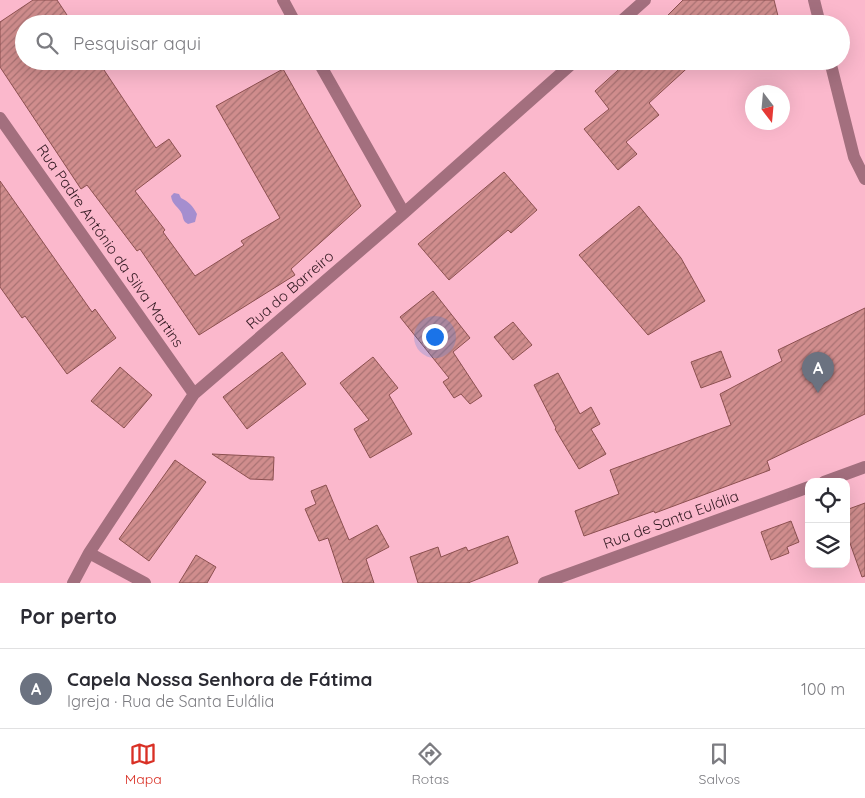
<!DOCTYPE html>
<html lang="pt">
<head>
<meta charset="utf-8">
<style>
  :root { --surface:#fff; --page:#f7f7f7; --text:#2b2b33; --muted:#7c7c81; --line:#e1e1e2; --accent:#d93025 }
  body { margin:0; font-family:Quicksand,sans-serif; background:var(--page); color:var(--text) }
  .controls { position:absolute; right:15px; bottom:15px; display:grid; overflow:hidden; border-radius:10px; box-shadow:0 5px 20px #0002 }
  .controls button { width:45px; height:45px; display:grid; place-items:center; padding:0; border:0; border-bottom:1px solid var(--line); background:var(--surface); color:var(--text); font:25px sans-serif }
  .compass { position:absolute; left:745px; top:85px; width:45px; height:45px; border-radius:50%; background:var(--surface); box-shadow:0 5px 20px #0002; rotate:164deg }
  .you { position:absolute; left:434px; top:336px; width:18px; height:18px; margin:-12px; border:4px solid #fff; border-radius:50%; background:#1a73e8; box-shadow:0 0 0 8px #1a73e833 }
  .badge { display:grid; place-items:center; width:32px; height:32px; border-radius:50%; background:var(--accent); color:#fff; font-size:16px; font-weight:700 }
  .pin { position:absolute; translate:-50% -41px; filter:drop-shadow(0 1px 2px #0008) }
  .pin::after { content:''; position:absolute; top:26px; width:18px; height:15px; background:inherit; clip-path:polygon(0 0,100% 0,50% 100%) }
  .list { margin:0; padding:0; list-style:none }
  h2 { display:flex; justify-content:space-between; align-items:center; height:65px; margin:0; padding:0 20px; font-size:21px }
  h2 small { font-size:16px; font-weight:400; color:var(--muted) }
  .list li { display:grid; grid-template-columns:32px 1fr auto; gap:15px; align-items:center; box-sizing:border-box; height:80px; padding:0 20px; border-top:1px solid var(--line) }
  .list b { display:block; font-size:19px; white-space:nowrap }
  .list p { margin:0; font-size:16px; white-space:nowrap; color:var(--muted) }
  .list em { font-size:16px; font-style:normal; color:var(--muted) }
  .icon { flex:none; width:28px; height:28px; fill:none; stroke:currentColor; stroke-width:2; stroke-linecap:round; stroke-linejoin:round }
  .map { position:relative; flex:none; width:865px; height:583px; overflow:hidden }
  .search { position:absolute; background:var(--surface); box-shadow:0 5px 20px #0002; left:15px; right:15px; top:15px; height:55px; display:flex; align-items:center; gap:12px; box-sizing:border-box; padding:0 18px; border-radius:28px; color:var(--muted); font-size:19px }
  .sheet { height:145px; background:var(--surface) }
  nav { display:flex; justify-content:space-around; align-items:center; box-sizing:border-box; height:70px; border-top:1px solid var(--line); background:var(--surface); font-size:14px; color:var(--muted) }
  nav a { display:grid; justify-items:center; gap:2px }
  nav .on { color:var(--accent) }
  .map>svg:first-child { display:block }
  .water { fill:#a58ecf }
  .building { fill:url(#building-hatch); stroke:#8c5050 }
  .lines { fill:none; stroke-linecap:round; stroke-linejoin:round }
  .minor { stroke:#a36f7e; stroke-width:12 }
  .labels { text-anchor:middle; stroke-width:4; stroke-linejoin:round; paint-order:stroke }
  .street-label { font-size:15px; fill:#331a22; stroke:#fbb8cc }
</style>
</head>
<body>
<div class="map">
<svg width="865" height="583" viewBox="0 0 865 583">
  <defs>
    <pattern id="building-hatch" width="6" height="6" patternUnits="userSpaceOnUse" patternTransform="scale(1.25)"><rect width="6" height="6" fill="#d08d8d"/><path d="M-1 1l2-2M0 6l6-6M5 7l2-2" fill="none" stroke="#a97273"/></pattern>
  </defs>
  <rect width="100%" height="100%" fill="#fbb8cc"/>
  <path class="water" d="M 174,193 L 179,194 L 181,198 C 189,202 193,206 197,214 L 195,222 L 188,224 L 185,222 C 183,220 183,217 182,214 C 179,207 172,205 171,196 Z"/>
  <path class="building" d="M 33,0 L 57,0 L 73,24 L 24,24 L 24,61 L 98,61 L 156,148 L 169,139 L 181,156 L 135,191 L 165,230 L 163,232 L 195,276 L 244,245 L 241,241 L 280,218 L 216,106 L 283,69 L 361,206 L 291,269 L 295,275 L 199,335 L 140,249 L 137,251 L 87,185 L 81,189 L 0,67 L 0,22 Z
    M 683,0 L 774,0 L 780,24 L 659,24 Z
    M 628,61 L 695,61 L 649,103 L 659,115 L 626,142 L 637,154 L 618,170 L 584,129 L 609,109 L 595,91 Z
    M 504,172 L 537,210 L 511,233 L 508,230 L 449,280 L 418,244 Z
    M 0,181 L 92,312 L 95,309 L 116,338 L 67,374 L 25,316 L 22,318 L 0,287 Z
    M 639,206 L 681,258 L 705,301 L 648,335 L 579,255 Z
    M 433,291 L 470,338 L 453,352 L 482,396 L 470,404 L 461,394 L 454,398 L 443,382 L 449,378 L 400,317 Z
    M 865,308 L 865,414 L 767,461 L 770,470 L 655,513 L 654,511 L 584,536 L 575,511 L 619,494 L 610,470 L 731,425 L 720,394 L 782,361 L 778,350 Z
    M 513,322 L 532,345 L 513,360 L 494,337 Z
    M 721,351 L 731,377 L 701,388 L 691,362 Z
    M 282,352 L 306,384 L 247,429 L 223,397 Z
    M 373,357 L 398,388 L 389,395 L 412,434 L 370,458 L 354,429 L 369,420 L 340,383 Z
    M 120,367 L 152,395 L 124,428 L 91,401 Z
    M 558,373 L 580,414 L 591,407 L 600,424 L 591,429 L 606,454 L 579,469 L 555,429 L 556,428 L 534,385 Z
    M 212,454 L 274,457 L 273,480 L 250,479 Z
    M 175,460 L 206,482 L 149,561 L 119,539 Z
    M 326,485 L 349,540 L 377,525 L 389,547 L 366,559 L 374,583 L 343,583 L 328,538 L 319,541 L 305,509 L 316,504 L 311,491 Z
    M 865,503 L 865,576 L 862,577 L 846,532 L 846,510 Z
    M 791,521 L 799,542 L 787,547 L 789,553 L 771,560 L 761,532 Z
    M 508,536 L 518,563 L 468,583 L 418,583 L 410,557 L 438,547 L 441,557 L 466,547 L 468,551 Z
    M 196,555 L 216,567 L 207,583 L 179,583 Z"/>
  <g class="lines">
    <path class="minor" d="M 283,0 L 296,24
      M 814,0 L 820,24
      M 618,24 L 645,0
      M 318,61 L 404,213
      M 830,61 L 854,157 L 865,179
      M 0,118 L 194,394
      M 824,482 L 865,467
      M 89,553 L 145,583
      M 73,583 L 89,553 L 194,394 L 404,213 L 575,61
      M 544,583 L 809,487"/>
  </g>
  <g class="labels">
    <g class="street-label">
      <text transform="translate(110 246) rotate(55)" y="5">Rua Padre António da Silva Martins</text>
      <text transform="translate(290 290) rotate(-41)" y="5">Rua do Barreiro</text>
      <text transform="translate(671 520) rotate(-20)" y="5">Rua de Santa Eulália</text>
    </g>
  </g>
</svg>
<div class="controls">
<button><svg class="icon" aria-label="locate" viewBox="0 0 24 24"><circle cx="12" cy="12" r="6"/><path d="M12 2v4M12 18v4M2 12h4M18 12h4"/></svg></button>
<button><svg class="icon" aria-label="layers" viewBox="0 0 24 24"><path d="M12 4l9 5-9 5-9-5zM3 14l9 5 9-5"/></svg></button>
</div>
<svg class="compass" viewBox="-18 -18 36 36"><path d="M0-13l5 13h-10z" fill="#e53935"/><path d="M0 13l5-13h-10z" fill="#7c7c81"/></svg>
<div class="you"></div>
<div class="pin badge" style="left:818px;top:393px;background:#6b7280">A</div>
<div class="search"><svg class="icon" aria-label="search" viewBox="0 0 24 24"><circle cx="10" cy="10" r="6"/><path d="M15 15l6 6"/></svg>Pesquisar aqui</div>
</div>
<section class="sheet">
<h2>Por perto<small></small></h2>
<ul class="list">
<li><span class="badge" style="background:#6b7280">A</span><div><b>Capela Nossa Senhora de Fátima</b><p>Igreja · Rua de Santa Eulália</p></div><em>100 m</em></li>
</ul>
</section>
<nav>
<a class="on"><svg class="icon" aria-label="map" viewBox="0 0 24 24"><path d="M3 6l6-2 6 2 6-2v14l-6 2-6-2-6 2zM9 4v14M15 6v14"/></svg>Mapa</a>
<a><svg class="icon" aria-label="directions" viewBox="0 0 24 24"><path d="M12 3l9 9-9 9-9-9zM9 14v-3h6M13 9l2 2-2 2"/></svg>Rotas</a>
<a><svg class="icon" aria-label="saved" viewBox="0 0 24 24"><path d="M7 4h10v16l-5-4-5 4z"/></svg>Salvos</a>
</nav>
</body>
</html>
